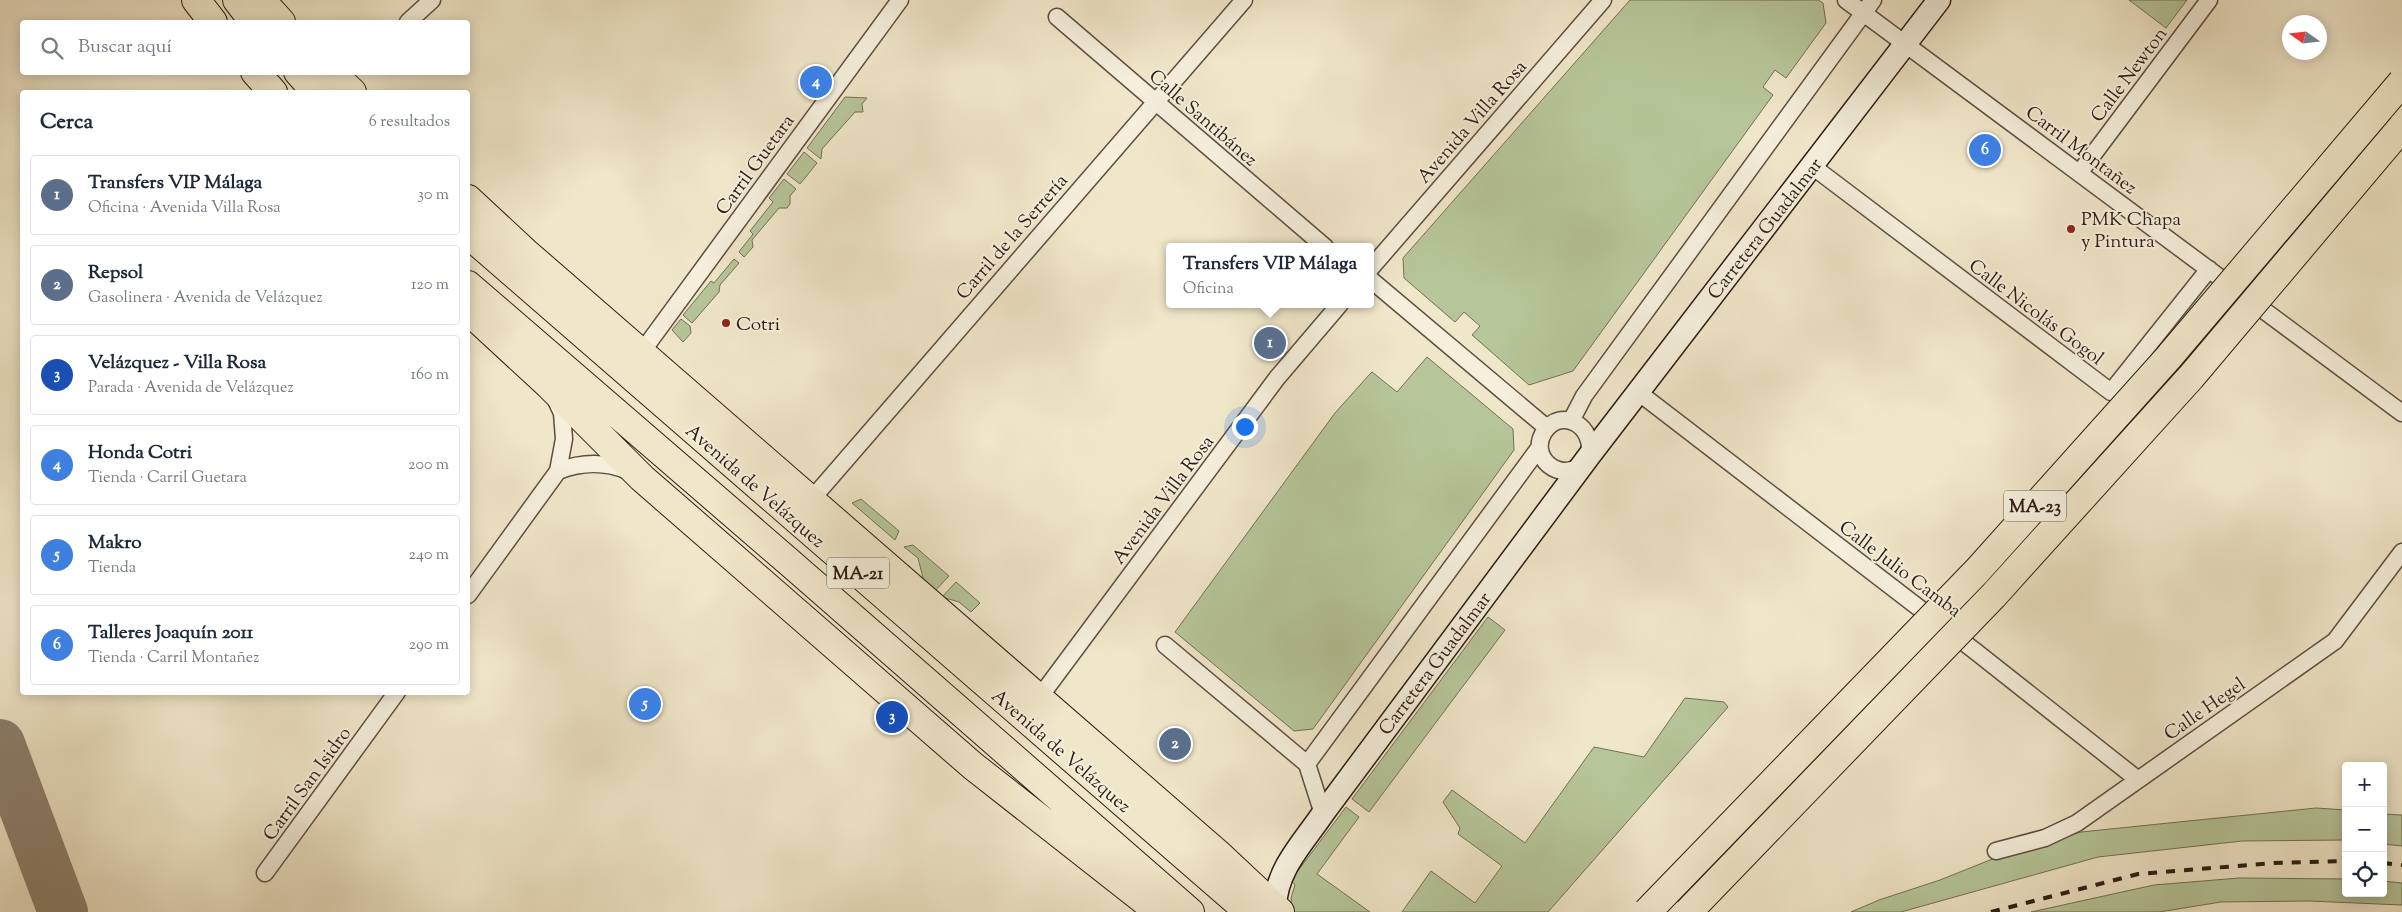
<!DOCTYPE html>
<html lang="es">
<head>
<meta charset="utf-8">
<style>
  :root { --surface:#fff; --page:#f2f2f3; --text:#1f2937; --muted:#747a83; --line:#e0e1e3; --accent:#8f2418 }
  body { margin:0; font-family:"Sorts Mill Goudy",serif; background:var(--page); color:var(--text) }
  .controls { position:absolute; right:15px; bottom:15px; display:grid; overflow:hidden; border-radius:5px; box-shadow:0 2px 12px #0003 }
  .controls button { width:45px; height:45px; display:grid; place-items:center; padding:0; border:0; border-bottom:1px solid var(--line); background:var(--surface); color:var(--text); font:25px sans-serif }
  .compass { position:absolute; left:2282px; top:15px; width:45px; height:45px; border-radius:50%; background:var(--surface); box-shadow:0 2px 12px #0003; rotate:284deg }
  .you { position:absolute; left:1244px; top:426px; width:18px; height:18px; margin:-12px; border:4px solid #fff; border-radius:50%; background:#1a73e8; box-shadow:0 0 0 8px #1a73e833 }
  .badge { display:grid; place-items:center; width:32px; height:32px; border-radius:50%; background:var(--accent); color:#fff; font-size:16px; font-weight:700 }
  .pin { position:absolute; translate:-50% -50%; border:2px solid #fff; box-shadow:0 1px 5px #0006 }
  .popup { position:absolute; left:1166px; top:243px; width:208px; height:65px; box-sizing:border-box; display:grid; place-content:center; border-radius:5px; background:var(--surface); filter:drop-shadow(0 1px 4px #0005); font-size:16px; white-space:nowrap; color:var(--muted) }
  .popup b { font-size:19px; color:var(--text) }
  .popup::after { content:''; position:absolute; left:50%; top:100%; margin-left:-10px; border:10px solid transparent; border-top-color:var(--surface) }
  .list { margin:0; padding:0; list-style:none }
  h2 { display:flex; justify-content:space-between; align-items:center; height:65px; margin:0; padding:0 20px; font-size:21px }
  h2 small { font-size:16px; font-weight:400; color:var(--muted) }
  .list li { display:grid; grid-template-columns:32px 1fr auto; gap:15px; align-items:center; box-sizing:border-box; height:80px; margin:0 10px 10px; padding:0 10px; border:1px solid var(--line); border-radius:5px }
  .list b { display:block; font-size:19px; white-space:nowrap }
  .list p { margin:0; font-size:16px; white-space:nowrap; color:var(--muted) }
  .list em { font-size:16px; font-style:normal; color:var(--muted) }
  .icon { flex:none; width:28px; height:28px; fill:none; stroke:currentColor; stroke-width:2; stroke-linecap:round; stroke-linejoin:round }
  .map { position:relative; flex:none; width:2402px; height:912px; overflow:hidden }
  .search { position:absolute; background:var(--surface); box-shadow:0 2px 12px #0003; left:20px; top:20px; width:450px; height:55px; display:flex; align-items:center; gap:12px; box-sizing:border-box; padding:0 18px; border-radius:5px; color:var(--muted); font-size:19px }
  .panel { position:absolute; background:var(--surface); box-shadow:0 2px 12px #0003; left:20px; top:90px; width:450px; height:605px; border-radius:5px }
  .map>svg:first-child { display:block }
  .green { fill:#b6c69a; stroke:#727158 }
  .lines { fill:none; stroke-linecap:round; stroke-linejoin:round }
  .taxiway { stroke:#8e816f; stroke-width:50 }
  .street-casing { stroke:#5e4e42; stroke-width:19 }
  .secondary-casing { stroke:#2d1c15; stroke-width:25 }
  .highway-casing { stroke:#2d1c15; stroke-width:30 }
  .street { stroke:#f5efdc; stroke-width:16 }
  .secondary { stroke:#f5efdc; stroke-width:22 }
  .highway { stroke:#f0e6c9; stroke-width:28 }
  .rail { stroke:#2d1c15; stroke-width:4; stroke-dasharray:9 9; stroke-linecap:butt }
  .highway-bridge-casing { stroke:#2d1c15; stroke-width:30; stroke-linecap:butt }
  .highway-bridge { stroke:#f0e6c9; stroke-width:28 }
  .poi-dot { fill:#8f2418; stroke:#f5efdc; stroke-width:2 }
  .labels { text-anchor:middle; stroke-width:4; stroke-linejoin:round; paint-order:stroke }
  .shield { fill:#f5efdc; stroke:#695b51; stroke-width:1 }
  .shield-label { font-size:18px; font-weight:bold; fill:#2d1c15 }
  .street-label { font-size:19px; fill:#2d1c15; stroke:#f5efdc }
  .poi-label { font-size:19px; fill:#2d1c15; stroke:#f5efdc; text-anchor:start }
</style>
</head>
<body>
<div class="map">
<svg width="2402" height="912" viewBox="0 0 2402 912">
  <rect width="100%" height="100%" fill="#f0e6c9"/>
  <filter id="stains"><feTurbulence type="fractalNoise" baseFrequency=".004" numOctaves="4"/><feColorMatrix values="0 0 0 0 .2 0 0 0 0 .09 0 0 0 0 .02 0 0 0 .5 -.17"/></filter>
  <radialGradient id="worn" r=".72"><stop offset=".6" stop-color="#630" stop-opacity="0"/><stop offset="1" stop-color="#630" stop-opacity=".3"/></radialGradient>
  <path class="green" d="M 1630,0 L 1818,0 L 1823,3 L 1826,23 L 1786,78 L 1775,70 L 1763,87 L 1773,95 L 1573,371 L 1529,385 L 1472,335 L 1480,326 L 1464,312 L 1455,322 L 1404,278 L 1403,258 Z
    M 2129,0 L 2187,0 L 2166,28 Z
    M 845,97 L 867,98 L 862,104 L 863,112 L 855,112 L 822,149 L 821,159 L 807,148 Z
    M 804,152 L 817,163 L 800,184 L 787,174 Z
    M 784,179 L 796,189 L 790,196 L 790,204 L 787,208 L 779,208 L 752,240 L 753,247 L 744,257 L 739,252 L 753,234 L 750,231 L 773,202 L 769,198 Z
    M 734,259 L 739,263 L 720,285 L 719,292 L 692,323 L 683,315 L 711,281 L 714,283 Z
    M 681,319 L 690,326 L 691,333 L 683,342 L 672,330 Z
    M 1427,357 L 1513,429 L 1514,450 L 1313,729 L 1294,731 L 1175,632 L 1335,413 L 1369,375 L 1372,372 L 1397,392 Z
    M 861,499 L 899,531 L 895,540 L 852,503 Z
    M 913,545 L 949,576 L 932,594 L 925,586 L 918,558 L 904,547 Z
    M 956,582 L 980,603 L 971,612 L 959,602 L 942,597 Z
    M 1488,617 L 1505,630 L 1369,812 L 1352,799 Z
    M 1685,698 L 1724,702 L 1728,707 L 1548,912 L 1402,912 L 1431,871 L 1475,903 L 1502,866 L 1458,834 L 1460,828 L 1443,802 L 1452,790 L 1525,843 L 1594,747 L 1644,757 Z
    M 1346,807 L 1359,817 L 1317,874 L 1370,912 L 1295,912 L 1292,910 L 1291,898 L 1295,885 L 1291,880 Z
    M 2316,808 L 2346,810 L 2346,840 L 2242,841 L 2098,857 L 1901,912 L 1851,912 L 1879,900 L 1940,880 L 1990,860 L 2081,832 Z
    M 2383,814 L 2402,815 L 2402,846 L 2383,844 Z
    M 2239,878 L 2346,879 L 2346,893 L 2383,893 L 2383,881 L 2402,883 L 2402,905 L 2309,901 L 2221,902 L 2159,912 L 2031,912 L 2154,885 Z"/>
  <g class="lines">
    <path class="taxiway" d="M 0,744 L 63,912"/>
    <g class="street-casing">
      <path id="street" d="M 1846,0 L 2402,413
        M 1057,17 L 1325,247
        M 408,22 L 432,0
        M 1812,166 L 2111,392 L 2209,269
        M 2080,172 L 2209,0
        M 1370,269 L 1603,0
        M 1370,279 L 1547,428
        M 641,353 L 900,0
        M 1638,392 L 1975,651 L 2137,779
        M 1571,421 L 1584,396 L 1873,0
        M 1582,464 C 1560,484 1528,457 1544,432 C 1561,406 1596,426 1589,456
        M 558,471 C 582,462 604,461 628,471
        M 811,500 L 1244,0
        M 468,595 L 558,471 L 564,439 L 562,413 L 554,396
        M 1165,645 L 1307,764
        M 1039,698 L 1277,378 L 1340,304
        M 1323,814 L 1307,764 L 1539,448
        M 1996,851 L 2045,838 L 2077,823 L 2335,641 L 2402,552
        M 265,873 L 397,692"/>
    </g>
    <g class="secondary-casing">
      <path id="secondary" d="M 1275,907 C 1276,869 1304,842 1324,812 L 1589,456 L 1939,0"/>
    </g>
    <g class="highway-casing">
      <path id="highway" d="M 196,0 L 213,22
        M 237,0 L 254,22
        M 261,0 L 281,22
        M 255,72 L 273,92
        M 298,72 L 316,92
        M 331,72 L 352,92
        M 468,199 L 525,252 L 1217,853 L 1280,912
        M 468,234 L 1249,912
        M 468,285 L 789,562 L 1190,912
        M 468,306 L 471,313 L 549,385 L 642,478 L 973,766 L 1159,912"/>
    </g>
    <use href="#street" class="street"/>
    <use href="#secondary" class="secondary"/>
    <use href="#highway" class="highway"/>
    <path class="rail" d="M 2383,863 L 2402,865
      M 1991,912 L 2138,874 L 2274,863 L 2346,861"/>
    <g class="highway-bridge-casing">
      <path id="highway-bridge" d="M 1647,912 L 1977,571 L 2168,358 L 2402,82
        M 1688,912 L 1994,595 L 2191,377 L 2402,127"/>
    </g>
    <use href="#highway-bridge" class="highway-bridge"/>
  </g>
  <g class="poi-dot">
    <circle cx="2071" cy="229" r="5"/>
    <circle cx="726" cy="323" r="5"/>
  </g>
  <g class="labels">
    <g class="shield">
      <rect x="2004" y="490.5" width="62" height="31" rx="4"/>
      <rect x="827" y="557.5" width="62" height="31" rx="4"/>
    </g>
    <g class="shield-label">
      <text x="2035" y="512">MA-23</text>
      <text x="858" y="579">MA-21</text>
    </g>
    <g class="street-label">
      <text transform="translate(2128 74) rotate(-53)" y="7">Calle Newton</text>
      <text transform="translate(1204 117) rotate(41)" y="7">Calle Santibánez</text>
      <text transform="translate(1471 121) rotate(-49)" y="7">Avenida Villa Rosa</text>
      <text transform="translate(2082 149) rotate(37)" y="7">Carril Montañez</text>
      <text transform="translate(754 164) rotate(-54)" y="7">Carril Guetara</text>
      <text transform="translate(1764 228) rotate(-52)" y="7">Carretera Guadalmar</text>
      <text transform="translate(1011 236) rotate(-49)" y="7">Carril de la Serrería</text>
      <text transform="translate(2037 311) rotate(37)" y="7">Calle Nicolás Gogol</text>
      <text transform="translate(756 485) rotate(41)" y="7">Avenida de Velázquez</text>
      <text transform="translate(1162 499) rotate(-53)" y="7">Avenida Villa Rosa</text>
      <text transform="translate(1901 568) rotate(37)" y="7">Calle Julio Camba</text>
      <text transform="translate(1434 663) rotate(-53)" y="7">Carretera Guadalmar</text>
      <text transform="translate(2204 708) rotate(-35)" y="7">Calle Hegel</text>
      <text transform="translate(1062 750) rotate(41)" y="7">Avenida de Velázquez</text>
      <text transform="translate(306 783) rotate(-54)" y="7">Carril San Isidro</text>
    </g>
    <g class="poi-label">
      <text x="2081" y="225">PMK Chapa<tspan x="2081" dy="22">y Pintura</tspan></text>
      <text x="736" y="330">Cotri</text>
    </g>
  </g>
  <rect width="100%" height="100%" filter="url(#stains)"/>
  <rect width="100%" height="100%" fill="url(#worn)"/>
</svg>
<div class="controls">
<button>+</button>
<button>−</button>
<button><svg class="icon" aria-label="locate" viewBox="0 0 24 24"><circle cx="12" cy="12" r="6"/><path d="M12 2v4M12 18v4M2 12h4M18 12h4"/></svg></button>
</div>
<svg class="compass" viewBox="-18 -18 36 36"><path d="M0-13l5 13h-10z" fill="#e53935"/><path d="M0 13l5-13h-10z" fill="#747a83"/></svg>
<div class="you"></div>
<div class="pin badge" style="left:1270px;top:343px;background:#5c6f8a">1</div>
<div class="popup"><b>Transfers VIP Málaga</b>Oficina</div>
<div class="pin badge" style="left:1175px;top:744px;background:#5c6f8a">2</div>
<div class="pin badge" style="left:892px;top:717px;background:#1a4fb4">3</div>
<div class="pin badge" style="left:816px;top:82px;background:#3f7fe0">4</div>
<div class="pin badge" style="left:645px;top:704px;background:#3f7fe0">5</div>
<div class="pin badge" style="left:1985px;top:150px;background:#3f7fe0">6</div>
<div class="search"><svg class="icon" aria-label="search" viewBox="0 0 24 24"><circle cx="10" cy="10" r="6"/><path d="M15 15l6 6"/></svg>Buscar aquí</div>
<section class="panel">
<h2>Cerca<small>6 resultados</small></h2>
<ul class="list">
<li><span class="badge" style="background:#5c6f8a">1</span><div><b>Transfers VIP Málaga</b><p>Oficina · Avenida Villa Rosa</p></div><em>30 m</em></li>
<li><span class="badge" style="background:#5c6f8a">2</span><div><b>Repsol</b><p>Gasolinera · Avenida de Velázquez</p></div><em>120 m</em></li>
<li><span class="badge" style="background:#1a4fb4">3</span><div><b>Velázquez - Villa Rosa</b><p>Parada · Avenida de Velázquez</p></div><em>160 m</em></li>
<li><span class="badge" style="background:#3f7fe0">4</span><div><b>Honda Cotri</b><p>Tienda · Carril Guetara</p></div><em>200 m</em></li>
<li><span class="badge" style="background:#3f7fe0">5</span><div><b>Makro</b><p>Tienda</p></div><em>240 m</em></li>
<li><span class="badge" style="background:#3f7fe0">6</span><div><b>Talleres Joaquín 2011</b><p>Tienda · Carril Montañez</p></div><em>290 m</em></li>
</ul>
</section>
</div>
</body>
</html>
